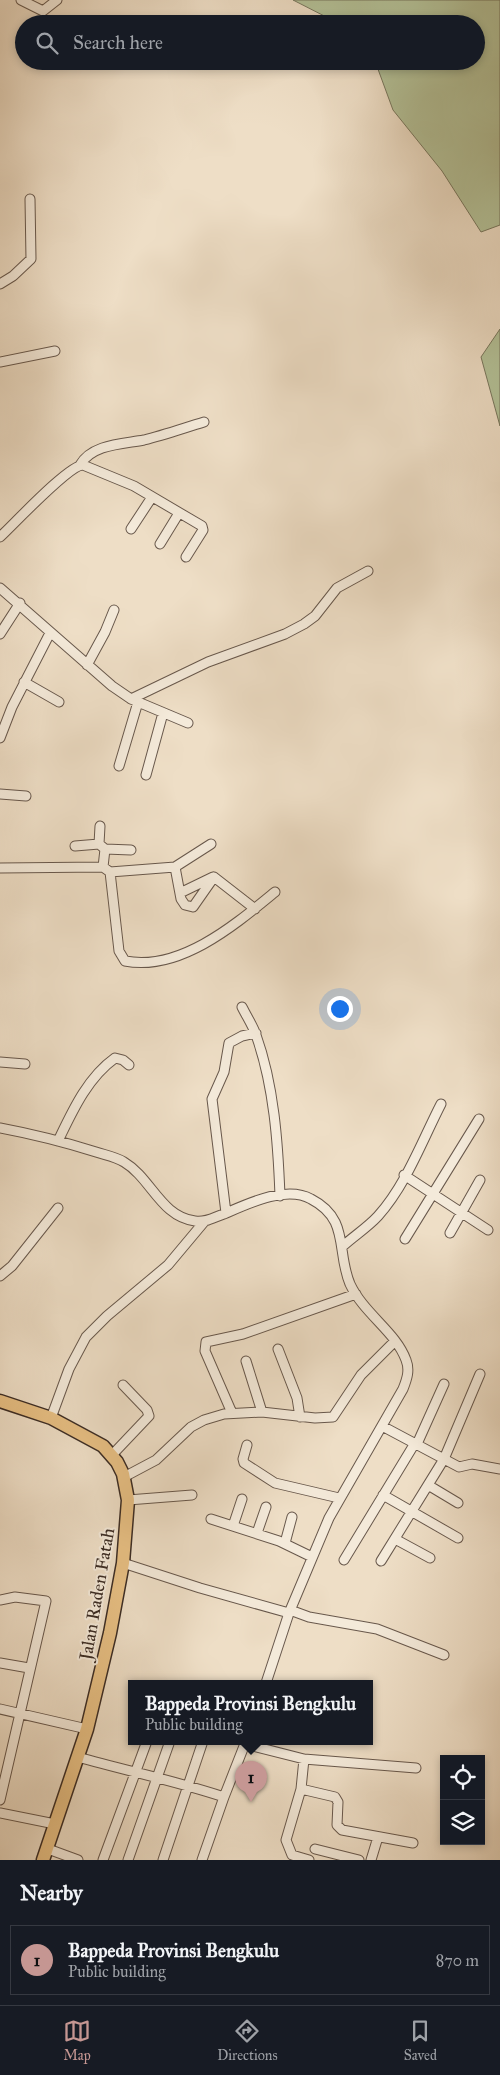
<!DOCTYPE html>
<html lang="en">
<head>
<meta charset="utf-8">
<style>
  :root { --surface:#171b24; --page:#20242c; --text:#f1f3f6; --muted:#9ea1a6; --line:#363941; --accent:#c59692 }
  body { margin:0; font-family:"IM FELL Great Primer",serif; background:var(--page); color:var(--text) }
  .controls { position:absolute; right:15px; bottom:15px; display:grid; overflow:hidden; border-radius:0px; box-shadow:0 2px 8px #0003 }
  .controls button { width:45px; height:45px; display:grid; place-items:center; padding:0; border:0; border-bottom:1px solid var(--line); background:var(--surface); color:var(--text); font:25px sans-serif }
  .you { position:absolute; left:339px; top:1008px; width:18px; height:18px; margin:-12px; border:4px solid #fff; border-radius:50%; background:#1a73e8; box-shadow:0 0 0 8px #1a73e833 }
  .badge { display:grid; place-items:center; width:32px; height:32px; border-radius:50%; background:var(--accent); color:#111; font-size:16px; font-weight:700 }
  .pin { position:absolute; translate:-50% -41px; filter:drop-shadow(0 1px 2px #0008) }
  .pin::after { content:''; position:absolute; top:26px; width:18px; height:15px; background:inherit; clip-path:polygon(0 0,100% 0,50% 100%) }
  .popup { position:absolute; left:128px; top:1680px; width:245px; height:65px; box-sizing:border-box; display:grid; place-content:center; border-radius:0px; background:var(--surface); filter:drop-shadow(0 1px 4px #0005); font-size:16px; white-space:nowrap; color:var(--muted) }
  .popup b { font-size:19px; color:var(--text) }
  .popup::after { content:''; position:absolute; left:50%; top:100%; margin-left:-10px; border:10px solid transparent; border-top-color:var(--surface) }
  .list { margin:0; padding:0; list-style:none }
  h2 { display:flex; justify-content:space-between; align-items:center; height:65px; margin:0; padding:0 20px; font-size:21px }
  h2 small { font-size:16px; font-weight:400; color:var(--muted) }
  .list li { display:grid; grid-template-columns:32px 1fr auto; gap:15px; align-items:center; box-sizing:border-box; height:70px; margin:0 10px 10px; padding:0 10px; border:1px solid var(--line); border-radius:0px }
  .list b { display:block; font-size:19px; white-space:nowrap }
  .list p { margin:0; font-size:16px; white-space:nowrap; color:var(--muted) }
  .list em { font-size:16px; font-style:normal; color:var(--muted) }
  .icon { flex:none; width:28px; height:28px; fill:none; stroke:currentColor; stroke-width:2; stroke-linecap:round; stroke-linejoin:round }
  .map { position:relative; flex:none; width:500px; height:1860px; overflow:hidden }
  .search { position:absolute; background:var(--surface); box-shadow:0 2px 8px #0003; left:15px; right:15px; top:15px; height:55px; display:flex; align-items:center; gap:12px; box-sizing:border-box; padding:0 18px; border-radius:28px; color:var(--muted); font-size:19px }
  .sheet { height:145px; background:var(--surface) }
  nav { display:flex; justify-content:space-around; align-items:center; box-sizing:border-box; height:70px; border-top:1px solid var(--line); background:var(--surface); font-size:14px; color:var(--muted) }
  nav a { display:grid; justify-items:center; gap:2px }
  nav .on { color:var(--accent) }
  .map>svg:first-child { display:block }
  .green { fill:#b4c299; stroke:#78775e }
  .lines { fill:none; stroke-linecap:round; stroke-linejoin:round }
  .minor-casing { stroke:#68584c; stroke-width:11 }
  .highway-casing { stroke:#3b2c24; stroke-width:15 }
  .minor { stroke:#f4eada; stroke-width:9 }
  .highway { stroke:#e7bf83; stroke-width:12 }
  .labels { text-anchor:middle; stroke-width:4; stroke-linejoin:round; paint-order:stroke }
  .street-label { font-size:18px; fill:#3b2c24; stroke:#f4eada }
</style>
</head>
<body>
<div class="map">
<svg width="500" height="1860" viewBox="0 0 500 1860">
  <rect width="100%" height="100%" fill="#eedec6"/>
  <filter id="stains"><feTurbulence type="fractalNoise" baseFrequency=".004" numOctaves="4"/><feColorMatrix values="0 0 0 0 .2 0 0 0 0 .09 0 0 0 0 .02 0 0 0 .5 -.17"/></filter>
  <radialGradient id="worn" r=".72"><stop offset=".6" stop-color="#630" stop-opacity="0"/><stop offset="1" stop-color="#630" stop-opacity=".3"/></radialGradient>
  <path class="green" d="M 293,0 L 500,0 L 500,225 L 481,232 L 442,171 L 393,110 L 375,61 L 476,61 L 476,24 L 340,24 Z
    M 500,329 L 500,426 L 481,357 Z"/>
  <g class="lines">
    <g class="minor-casing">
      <path id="minor" d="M 21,0 L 43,11 L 57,0
        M 0,284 L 13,276 L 31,259 L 30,199
        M 0,362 L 55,351
        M 80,465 C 92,444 123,444 144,440 C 164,435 184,428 204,422
        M 131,529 L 152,497
        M 0,537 C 14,524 69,465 83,465 L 134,486 L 202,526 L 203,530 L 186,557
        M 160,544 L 179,513
        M 0,588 L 112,686 L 131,699 L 188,723
        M 0,634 L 20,603
        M 87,665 L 105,632 L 114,610
        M 24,682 L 59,702
        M 131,699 L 208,662 L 285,634 L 304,624 L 315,616 L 337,588 L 368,571
        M 0,738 L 12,707 L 50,633
        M 119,766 L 138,702
        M 146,775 L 163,713
        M 0,794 L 26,796
        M 99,844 L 100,826
        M 75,846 L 99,844 L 105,849
        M 103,867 L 105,849 L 131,850
        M 175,867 L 211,844
        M 0,868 L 103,867 L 110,872 L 119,951 L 125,961 C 180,972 236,924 275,892
        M 110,872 L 175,867 L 181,899 L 185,905 L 193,907 L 214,877 L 255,909
        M 180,893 L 213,877
        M 242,1007 C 247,1017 253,1026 256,1035 C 274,1085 278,1143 280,1196
        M 0,1062 L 25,1064
        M 0,1128 C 32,1134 64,1142 96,1152 C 105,1155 116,1157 124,1162 C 151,1178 161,1217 195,1221 C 206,1223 214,1217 224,1214 C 247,1204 286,1185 311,1199 C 350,1219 336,1251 350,1284 C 364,1314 396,1332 406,1360 C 410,1370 407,1379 403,1389 L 329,1518 L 289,1613 L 266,1683
        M 58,1141 C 72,1112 87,1078 115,1058 L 123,1060 L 129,1065
        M 404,1175 L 488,1230
        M 226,1213 L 212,1099 L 224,1072 L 229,1043 L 242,1036 L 256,1033
        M 450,1233 L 480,1180
        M 405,1239 L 479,1119
        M 343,1246 C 354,1236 368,1227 378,1216 C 406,1185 422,1141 441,1104
        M 0,1276 L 12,1266 L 58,1208
        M 278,1349 L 297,1398 L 300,1417
        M 246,1361 L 262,1412
        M 232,1413 L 205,1351 L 206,1342 L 243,1334 L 356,1294
        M 51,1418 L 69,1369 L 86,1337 L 107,1316 L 168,1265 L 204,1222
        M 382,1426 L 459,1467 L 472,1464 L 500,1469
        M 417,1444 L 444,1384
        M 247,1445 L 243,1459 L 244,1463 L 275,1483 L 339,1498
        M 112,1455 L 149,1416 L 147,1410 L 123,1385
        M 124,1477 L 156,1460 L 191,1427 L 204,1420 L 224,1414 L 262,1412 L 315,1418 L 333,1417 L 361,1375 L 395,1341
        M 428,1485 L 458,1503
        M 383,1495 L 458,1538
        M 128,1500 L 192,1495
        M 211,1519 L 279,1541 L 312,1557
        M 233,1526 L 242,1499
        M 257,1533 L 266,1507
        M 395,1539 L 430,1558
        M 285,1543 L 292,1517
        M 344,1560 L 415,1443
        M 381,1561 L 444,1459 L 480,1374
        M 123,1563 L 200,1588 L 289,1613
        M 0,1600 L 15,1597 L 46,1601 L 0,1800
        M 290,1610 L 309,1617 L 377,1629 L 444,1655
        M 0,1663 L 29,1668
        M 0,1709 L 87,1729
        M 245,1744 L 304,1759 L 416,1768
        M 78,1757 C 127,1771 176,1781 224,1797
        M 304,1759 L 301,1789 L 286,1840 L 292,1855 L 309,1860
        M 301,1789 L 335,1797 L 338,1802 L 337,1825 L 342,1830 L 413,1843
        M 0,1813 L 55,1824
        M 48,1849 L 78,1860
        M 315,1849 L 359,1860
        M 103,1860 L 147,1741
        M 128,1860 L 170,1741
        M 163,1860 L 203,1741
        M 202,1860 L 224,1797 L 246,1741
        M 371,1860 L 378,1837"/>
    </g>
    <g class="highway-casing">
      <path id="highway" d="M 0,1401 L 51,1418 L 103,1446 L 117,1462 L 123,1474 L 128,1500 L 123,1563 L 110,1633 L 87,1729 L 43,1860"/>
    </g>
    <use href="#minor" class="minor"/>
    <use href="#highway" class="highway"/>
  </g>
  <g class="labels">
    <g class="street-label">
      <text transform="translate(97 1594) rotate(-80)" y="6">Jalan Raden Fatah</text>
    </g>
  </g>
  <rect width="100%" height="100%" filter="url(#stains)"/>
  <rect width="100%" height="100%" fill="url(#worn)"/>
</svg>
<div class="controls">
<button><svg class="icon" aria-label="locate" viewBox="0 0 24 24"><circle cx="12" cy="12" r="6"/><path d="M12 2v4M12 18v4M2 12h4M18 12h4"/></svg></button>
<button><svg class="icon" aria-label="layers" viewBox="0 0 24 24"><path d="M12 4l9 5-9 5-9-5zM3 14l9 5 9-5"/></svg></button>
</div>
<div class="you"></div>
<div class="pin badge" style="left:251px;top:1802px">1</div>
<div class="popup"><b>Bappeda Provinsi Bengkulu</b>Public building</div>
<div class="search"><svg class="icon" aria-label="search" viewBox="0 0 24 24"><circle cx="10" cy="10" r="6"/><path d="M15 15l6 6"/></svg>Search here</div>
</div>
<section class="sheet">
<h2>Nearby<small></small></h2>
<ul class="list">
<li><span class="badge">1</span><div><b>Bappeda Provinsi Bengkulu</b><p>Public building</p></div><em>870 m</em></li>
</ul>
</section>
<nav>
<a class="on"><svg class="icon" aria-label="map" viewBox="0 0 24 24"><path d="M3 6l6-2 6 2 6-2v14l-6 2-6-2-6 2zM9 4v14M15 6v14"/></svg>Map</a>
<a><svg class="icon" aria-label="directions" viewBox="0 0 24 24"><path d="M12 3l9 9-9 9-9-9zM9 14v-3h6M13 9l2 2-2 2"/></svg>Directions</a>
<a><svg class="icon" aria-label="saved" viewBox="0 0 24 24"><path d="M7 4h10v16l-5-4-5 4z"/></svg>Saved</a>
</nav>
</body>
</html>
